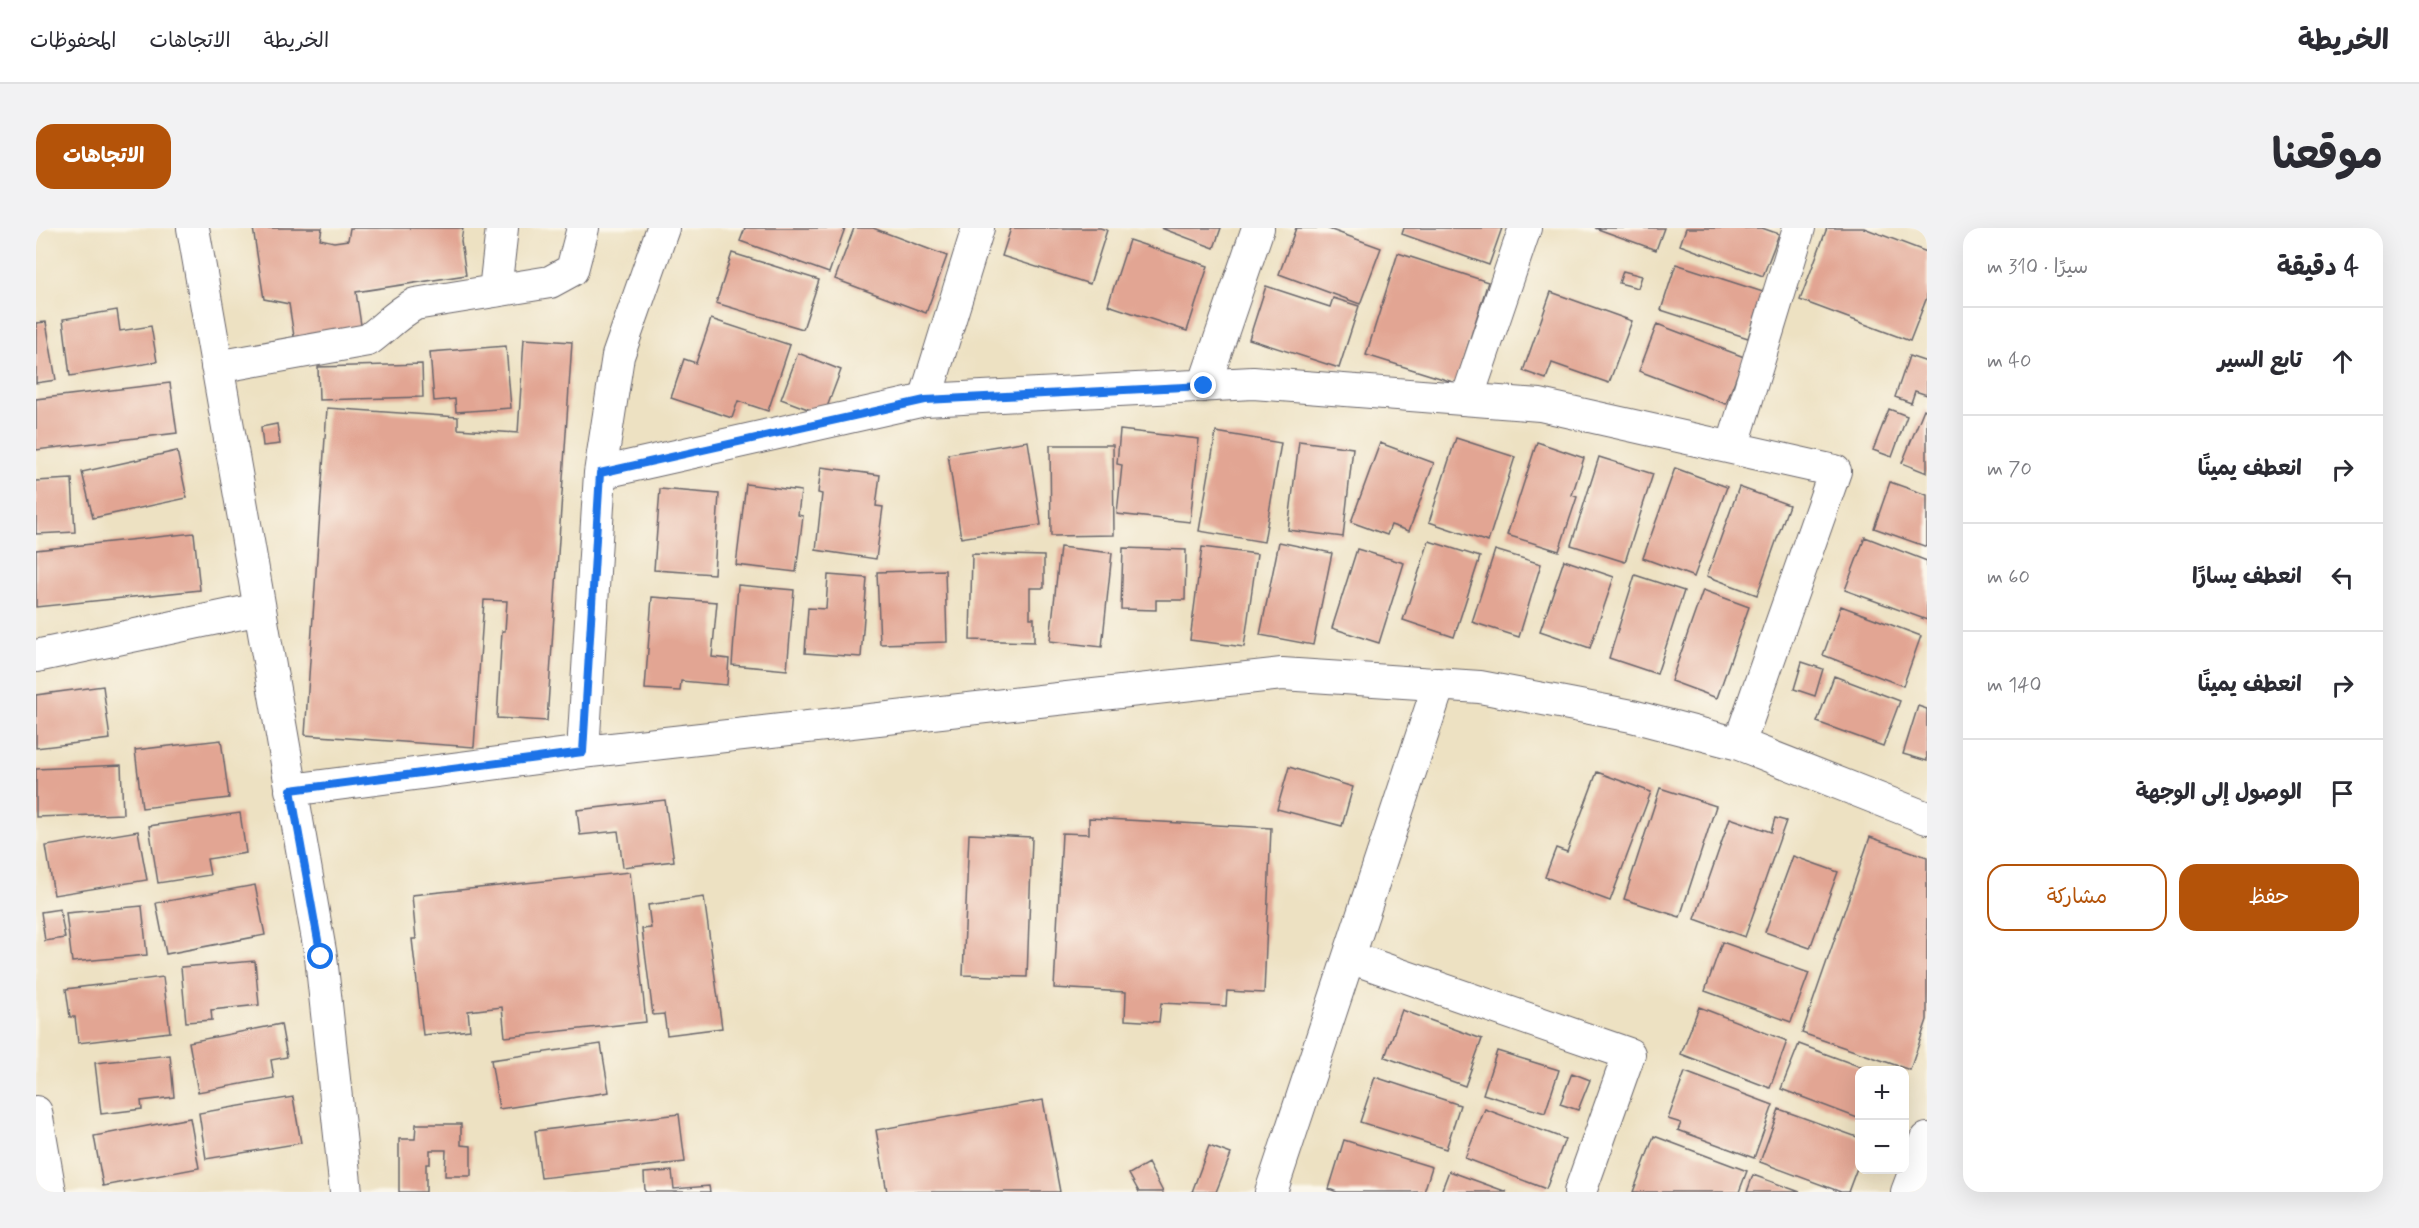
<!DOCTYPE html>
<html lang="ar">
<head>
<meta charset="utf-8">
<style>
  :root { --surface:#fff; --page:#f2f2f3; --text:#2b2b33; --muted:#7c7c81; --line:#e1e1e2; --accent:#b45309 }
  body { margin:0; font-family:Mynerve,"Playpen Sans Arabic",sans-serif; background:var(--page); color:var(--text); direction:rtl }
  .controls { position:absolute; right:18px; bottom:18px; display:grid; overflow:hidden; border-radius:12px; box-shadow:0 6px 24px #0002 }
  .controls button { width:54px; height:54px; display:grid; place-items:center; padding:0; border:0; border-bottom:2px solid var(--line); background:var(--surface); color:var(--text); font:30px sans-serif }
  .stop { position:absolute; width:18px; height:18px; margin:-14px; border:4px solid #1a73e8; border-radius:50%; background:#fff }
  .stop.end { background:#1a73e8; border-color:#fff; box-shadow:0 2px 6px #0008 }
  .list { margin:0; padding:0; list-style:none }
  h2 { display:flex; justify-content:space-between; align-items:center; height:78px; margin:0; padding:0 24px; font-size:26px }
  h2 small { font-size:20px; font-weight:400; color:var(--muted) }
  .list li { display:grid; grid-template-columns:39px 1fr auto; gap:18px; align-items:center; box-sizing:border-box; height:108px; padding:0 24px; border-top:2px solid var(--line) }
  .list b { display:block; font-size:22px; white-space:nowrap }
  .list em { font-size:20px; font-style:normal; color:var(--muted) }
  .actions { display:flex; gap:12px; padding:18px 24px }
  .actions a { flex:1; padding:14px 0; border:2px solid var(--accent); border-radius:18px; text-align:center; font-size:21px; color:var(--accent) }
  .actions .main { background:var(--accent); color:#fff }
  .icon { flex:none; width:33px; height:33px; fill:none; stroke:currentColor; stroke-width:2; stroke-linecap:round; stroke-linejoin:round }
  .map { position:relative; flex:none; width:1891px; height:964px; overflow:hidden; direction:ltr; border-radius:18px }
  header { display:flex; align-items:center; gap:36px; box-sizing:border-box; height:84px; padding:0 30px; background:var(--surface); border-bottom:2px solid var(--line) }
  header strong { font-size:28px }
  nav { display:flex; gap:33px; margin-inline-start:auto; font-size:21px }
  .intro { display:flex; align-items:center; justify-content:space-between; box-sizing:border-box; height:144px; padding:0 36px }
  h1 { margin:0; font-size:42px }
  .button { padding:15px 27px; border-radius:18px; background:var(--accent); color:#fff; font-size:21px; font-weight:700 }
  main { display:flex; gap:36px; padding:0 36px }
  aside { flex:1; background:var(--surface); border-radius:18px; box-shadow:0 6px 24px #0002 }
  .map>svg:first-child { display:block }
  .building { fill:#e2a593 }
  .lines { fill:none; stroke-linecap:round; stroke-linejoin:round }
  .minor-casing { stroke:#69656a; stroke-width:34 }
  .minor { stroke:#fff; stroke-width:32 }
  .route { stroke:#1a73e8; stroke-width:8 }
</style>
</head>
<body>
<header>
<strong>الخريطة</strong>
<nav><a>الخريطة</a><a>الاتجاهات</a><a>المحفوظات</a></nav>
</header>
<div class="intro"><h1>موقعنا</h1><a class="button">الاتجاهات</a></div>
<main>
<aside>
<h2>4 دقيقة<small>سيرًا · 310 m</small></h2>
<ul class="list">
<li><svg class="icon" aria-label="ahead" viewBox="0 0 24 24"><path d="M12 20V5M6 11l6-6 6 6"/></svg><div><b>تابع السير</b></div><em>40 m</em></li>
<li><svg class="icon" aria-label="right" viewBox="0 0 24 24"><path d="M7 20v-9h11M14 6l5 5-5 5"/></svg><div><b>انعطف يمينًا</b></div><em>70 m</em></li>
<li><svg class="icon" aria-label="left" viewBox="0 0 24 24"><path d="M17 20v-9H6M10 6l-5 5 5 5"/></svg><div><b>انعطف يسارًا</b></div><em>60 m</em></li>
<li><svg class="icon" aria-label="right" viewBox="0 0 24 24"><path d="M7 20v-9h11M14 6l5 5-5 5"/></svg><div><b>انعطف يمينًا</b></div><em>140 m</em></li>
<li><svg class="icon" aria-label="arrive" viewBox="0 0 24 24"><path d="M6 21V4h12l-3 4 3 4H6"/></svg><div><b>الوصول إلى الوجهة</b></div></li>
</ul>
<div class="actions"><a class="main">حفظ</a><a>مشاركة</a></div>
</aside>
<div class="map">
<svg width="1891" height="964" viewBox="0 0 1891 964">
  <rect width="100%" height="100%" fill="#fbf7ec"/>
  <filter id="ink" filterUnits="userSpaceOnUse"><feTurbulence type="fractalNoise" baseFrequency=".0167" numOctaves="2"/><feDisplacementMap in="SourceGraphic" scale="12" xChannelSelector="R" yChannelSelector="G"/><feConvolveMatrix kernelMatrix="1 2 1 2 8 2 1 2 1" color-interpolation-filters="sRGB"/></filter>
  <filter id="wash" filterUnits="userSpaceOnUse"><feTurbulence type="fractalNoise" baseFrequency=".008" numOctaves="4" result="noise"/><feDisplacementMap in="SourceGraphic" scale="24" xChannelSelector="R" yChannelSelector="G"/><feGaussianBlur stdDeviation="1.35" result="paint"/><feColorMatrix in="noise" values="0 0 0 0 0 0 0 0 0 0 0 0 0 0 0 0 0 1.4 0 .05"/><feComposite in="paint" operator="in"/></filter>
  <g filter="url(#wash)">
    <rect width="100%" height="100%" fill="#ede1c2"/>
    <g id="blocks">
      <path class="building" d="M 217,0 L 286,0 L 284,11 L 298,14 L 312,12 L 314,0 L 427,0 L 425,13 L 430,47 L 320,64 L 325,97 L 323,108 L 259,115 L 253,76 L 228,71 Z
        M 709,0 L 809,0 L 793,45 L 704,13 Z
        M 818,0 L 837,0 L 911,28 L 890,85 L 799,51 Z
        M 975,0 L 1064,0 L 1071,2 L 1054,56 L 966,28 Z
        M 1125,0 L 1185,0 L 1178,20 Z
        M 1260,0 L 1290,0 L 1345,20 L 1324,76 L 1243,46 Z
        M 1368,0 L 1466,0 L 1453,37 L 1366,6 Z
        M 1559,0 L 1628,0 L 1620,22 Z
        M 1650,0 L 1726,0 L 1743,6 L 1727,48 L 1644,17 Z
        M 1791,0 L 1828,0 L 1891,24 L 1891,69 L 1874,113 L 1764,72 Z
        M 1093,12 L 1172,38 L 1151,103 L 1072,77 Z
        M 696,25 L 783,52 L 767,101 L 680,75 Z
        M 1362,25 L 1452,54 L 1420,155 L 1330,127 Z
        M 1640,36 L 1727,64 L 1712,110 L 1625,82 Z
        M 1587,43 L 1606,48 L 1602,60 L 1583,55 Z
        M 1230,58 L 1294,79 L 1297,70 L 1323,78 L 1303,140 L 1213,111 Z
        M 1515,64 L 1596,93 L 1573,155 L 1516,135 L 1510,151 L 1487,143 Z
        M 81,82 L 84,103 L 115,98 L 121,134 L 34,148 L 27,91 Z
        M 675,91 L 754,117 L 732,183 L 702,173 L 696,190 L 635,170 L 648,131 L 660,135 Z
        M 10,94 L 20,152 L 0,155 L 0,95 Z
        M 1621,96 L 1708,129 L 1690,176 L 1603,143 Z
        M 488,111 L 536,114 L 511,493 L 461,490 L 466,403 L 469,403 L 471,373 L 448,372 L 438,519 L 269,507 L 291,180 L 422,189 L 422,201 L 482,205 Z
        M 470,118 L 475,180 L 420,184 L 419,171 L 398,173 L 394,124 Z
        M 762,125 L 805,142 L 788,187 L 745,171 Z
        M 1873,128 L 1891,134 L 1891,167 L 1879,163 L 1875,175 L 1859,169 Z
        M 386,136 L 387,169 L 283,172 L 282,139 Z
        M 134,155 L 141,205 L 0,222 L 0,171 Z
        M 1853,181 L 1871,188 L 1856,229 L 1837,222 Z
        M 1888,181 L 1891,183 L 1891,245 L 1866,235 Z
        M 241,196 L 244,216 L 227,218 L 225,199 Z
        M 1084,202 L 1163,211 L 1154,294 L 1081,286 L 1086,237 L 1081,236 Z
        M 1180,204 L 1245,215 L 1228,314 L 1163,303 Z
        M 1420,210 L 1479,229 L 1452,314 L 1393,294 Z
        M 992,213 L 1005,297 L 925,310 L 912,226 Z
        M 1263,213 L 1317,220 L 1307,309 L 1252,302 Z
        M 1501,214 L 1548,230 L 1536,267 L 1541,269 L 1523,323 L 1471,307 Z
        M 1344,215 L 1398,235 L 1373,303 L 1355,297 L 1351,307 L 1315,294 Z
        M 1014,217 L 1077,217 L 1078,307 L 1015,308 Z
        M 141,223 L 151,270 L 57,290 L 46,244 Z
        M 1563,229 L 1617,246 L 1589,334 L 1535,317 Z
        M 785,239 L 844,247 L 840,278 L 847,279 L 840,331 L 780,322 L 786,266 L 782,265 Z
        M 1639,240 L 1691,259 L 1658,349 L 1607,330 Z
        M 36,251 L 39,304 L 0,306 L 0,253 Z
        M 1854,254 L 1891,267 L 1891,319 L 1838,300 Z
        M 710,256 L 765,263 L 762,287 L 767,288 L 760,344 L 700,337 Z
        M 1703,259 L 1753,277 L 1721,367 L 1671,348 Z
        M 624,261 L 683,266 L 678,346 L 618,342 Z
        M 158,305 L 164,362 L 0,379 L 0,322 Z
        M 1829,309 L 1891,333 L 1891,392 L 1809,362 Z
        M 1393,313 L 1444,329 L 1418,409 L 1367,392 Z
        M 1243,314 L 1296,325 L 1277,417 L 1224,407 Z
        M 1024,319 L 1076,325 L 1066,419 L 1014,413 Z
        M 1166,319 L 1221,326 L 1208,419 L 1154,412 Z
        M 1087,320 L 1150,322 L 1149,372 L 1120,372 L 1120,382 L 1085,381 Z
        M 1321,321 L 1368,335 L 1343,415 L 1296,400 Z
        M 1459,322 L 1505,336 L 1483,409 L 1436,394 Z
        M 936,326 L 1008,328 L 1008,360 L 994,360 L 994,390 L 998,390 L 998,414 L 934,412 Z
        M 1528,332 L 1578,349 L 1554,420 L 1504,403 Z
        M 909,342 L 911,414 L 844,416 L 841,344 Z
        M 792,347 L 831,350 L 825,429 L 769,425 L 772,380 L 790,381 Z
        M 1599,347 L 1648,363 L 1621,446 L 1573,430 Z
        M 702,357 L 758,362 L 751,442 L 696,437 Z
        M 1667,362 L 1713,379 L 1681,470 L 1635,453 Z
        M 616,369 L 681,374 L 676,429 L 693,431 L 691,457 L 645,453 L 644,463 L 609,461 Z
        M 1805,378 L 1885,408 L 1867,458 L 1787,427 Z
        M 1766,434 L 1787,441 L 1779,468 L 1758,461 Z
        M 1798,448 L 1864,473 L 1847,518 L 1781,494 Z
        M 67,458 L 74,511 L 0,520 L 0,467 Z
        M 1882,478 L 1891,481 L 1891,533 L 1867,526 Z
        M 185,512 L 193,570 L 106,580 L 99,522 Z
        M 85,537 L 87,586 L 0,589 L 0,541 Z
        M 1253,539 L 1317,559 L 1306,598 L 1241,581 Z
        M 1561,544 L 1615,564 L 1574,673 L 1509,649 L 1520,620 L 1531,624 Z
        M 1624,560 L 1680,578 L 1644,689 L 1588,671 Z
        M 629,572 L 638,633 L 587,639 L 582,603 L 544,607 L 541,582 Z
        M 204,585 L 210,625 L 171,631 L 174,647 L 122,655 L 113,598 Z
        M 1053,590 L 1235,600 L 1228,765 L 1191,763 L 1190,778 L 1125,775 L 1123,794 L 1089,792 L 1090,764 L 1018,760 L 1026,605 L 1053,606 Z
        M 1694,590 L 1735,604 L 1739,590 L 1750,593 L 1709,709 L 1659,691 Z
        M 102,603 L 111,652 L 18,667 L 10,618 Z
        M 933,606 L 996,609 L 991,749 L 927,747 Z
        M 1834,609 L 1891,629 L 1891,792 L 1874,842 L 1766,805 Z
        M 1757,628 L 1802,644 L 1774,720 L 1729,704 Z
        M 594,644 L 610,794 L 469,809 L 466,779 L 432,783 L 434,802 L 387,807 L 376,711 L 380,711 L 376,667 Z
        M 219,657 L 229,707 L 130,726 L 120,675 Z
        M 668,669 L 686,800 L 631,807 L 628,786 L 617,787 L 606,701 L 615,700 L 612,677 Z
        M 106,678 L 111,727 L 36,734 L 30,685 Z
        M 24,681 L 29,710 L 9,713 L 5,684 Z
        M 1686,714 L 1773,745 L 1755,794 L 1669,763 Z
        M 219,733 L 223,777 L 175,782 L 176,792 L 150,794 L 145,739 Z
        M 127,749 L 134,804 L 42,815 L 39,789 L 34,789 L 30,761 Z
        M 1663,779 L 1751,813 L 1734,860 L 1645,826 Z
        M 1366,782 L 1446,811 L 1429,858 L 1349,829 Z
        M 245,796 L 251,829 L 235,832 L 238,850 L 162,864 L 153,814 Z
        M 565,816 L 573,864 L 463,881 L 455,832 Z
        M 1763,816 L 1833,842 L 1824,842 L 1824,891 L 1745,861 Z
        M 1461,823 L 1523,842 L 1509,885 L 1447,866 Z
        M 134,827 L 138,869 L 105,873 L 106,881 L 65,886 L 59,835 Z
        M 1649,844 L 1737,877 L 1718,930 L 1642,902 L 1645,895 L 1632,891 Z
        M 1536,845 L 1554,852 L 1542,882 L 1524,876 Z
        M 1339,849 L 1424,877 L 1410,921 L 1324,894 Z
        M 257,869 L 265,915 L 170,931 L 163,885 Z
        M 1007,872 L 1024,964 L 851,964 L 840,902 Z
        M 1449,881 L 1529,911 L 1510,961 L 1429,930 Z
        M 1743,881 L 1824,910 L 1824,932 L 1812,964 L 1805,964 L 1724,934 Z
        M 643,886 L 649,934 L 505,950 L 499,903 Z
        M 154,890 L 163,940 L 67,958 L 58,908 Z
        M 380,896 L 425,896 L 425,917 L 435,918 L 435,948 L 409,948 L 410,922 L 394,922 L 394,936 L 390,936 L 390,964 L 363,964 L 363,911 L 379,911 Z
        M 1618,908 L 1711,943 L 1703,964 L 1597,964 Z
        M 1308,912 L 1396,939 L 1388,964 L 1301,964 L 1293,961 Z
        M 1173,918 L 1195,926 L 1180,964 L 1156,964 Z
        M 1112,935 L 1127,964 L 1103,964 L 1093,946 Z
        M 636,943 L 638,961 L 673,958 L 674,964 L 609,964 L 608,945 Z
        M 1413,943 L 1471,964 L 1405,964 Z
        M 1717,947 L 1764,964 L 1711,964 Z"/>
    </g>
  </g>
  <g filter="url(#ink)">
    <use href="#blocks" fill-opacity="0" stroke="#69656a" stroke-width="1.5"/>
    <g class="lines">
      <g class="minor-casing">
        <path id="minor" d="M 157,0 L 285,729 L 310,964
          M 459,63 L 466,0
          M 181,139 L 332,112 C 350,99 359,87 379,76 L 514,54 L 536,42 L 547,0
          M 1168,158 L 1222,0
          M 1431,171 L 1489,0
          M 889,172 L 942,0
          M 1696,220 L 1763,0
          M 564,245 L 889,172 L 1217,155 L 1504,177 L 1799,243 L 1703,516
          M 0,428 L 224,381
          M 547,524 L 564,245 L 582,128 L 627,0
          M 255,562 L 547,524 L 1246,446 L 1444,459 L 1596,488 L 1703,516 L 1891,590
          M 1313,729 L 1593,826 L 1544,964
          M 0,884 L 14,964
          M 1235,964 L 1403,456
          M 1871,964 L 1891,911"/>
      </g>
      <use href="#minor" class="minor"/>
    </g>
  </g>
  <g class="lines" filter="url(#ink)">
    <path class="route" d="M 285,729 L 255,562 L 547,524 L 564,245 L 889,172 L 1168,158"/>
  </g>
</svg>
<div class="controls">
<button>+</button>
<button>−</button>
</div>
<div class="stop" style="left:285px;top:729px"></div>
<div class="stop end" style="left:1168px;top:158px"></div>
</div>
</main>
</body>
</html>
